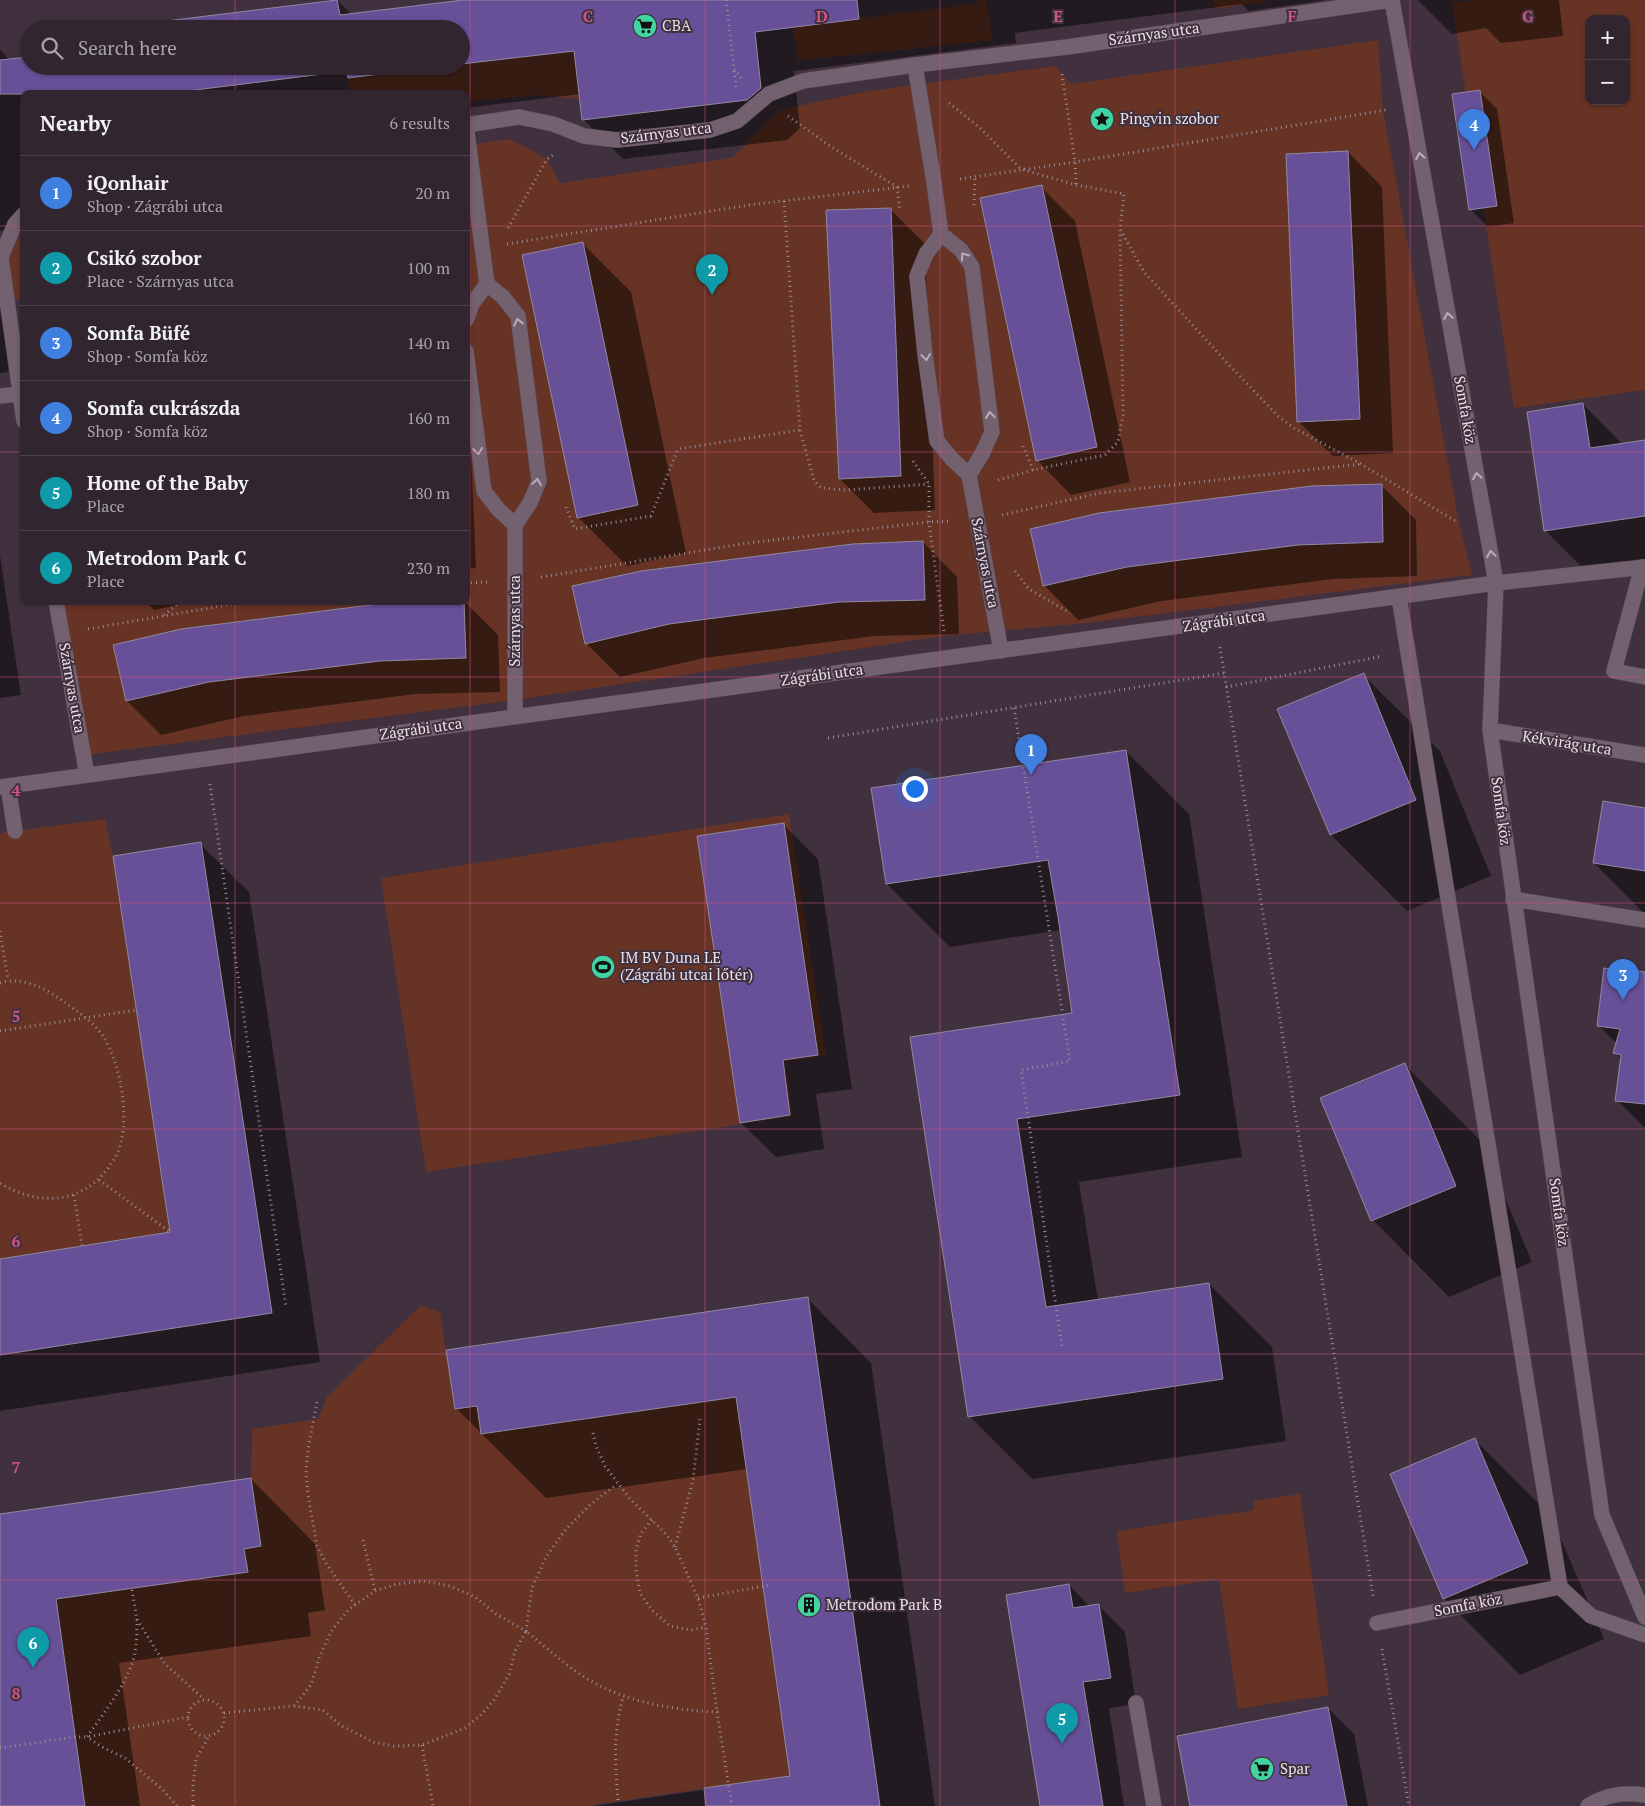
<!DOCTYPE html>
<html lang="en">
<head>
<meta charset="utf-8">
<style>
  :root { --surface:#31252f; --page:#392d37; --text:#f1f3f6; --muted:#a8a5aa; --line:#4c424b; --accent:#41d4a1 }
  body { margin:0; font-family:"PT Serif",serif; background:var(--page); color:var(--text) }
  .controls { position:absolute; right:15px; top:15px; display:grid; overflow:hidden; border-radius:10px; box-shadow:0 1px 4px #0004 }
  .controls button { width:45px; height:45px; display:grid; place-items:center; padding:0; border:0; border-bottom:1px solid var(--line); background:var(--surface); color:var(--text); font:25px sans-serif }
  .you { position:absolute; left:914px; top:788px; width:18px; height:18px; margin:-12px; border:4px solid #fff; border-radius:50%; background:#1a73e8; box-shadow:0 0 0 8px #1a73e833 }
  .badge { display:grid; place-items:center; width:32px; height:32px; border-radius:50%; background:var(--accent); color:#fff; font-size:16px; font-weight:700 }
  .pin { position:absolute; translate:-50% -41px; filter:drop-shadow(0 1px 2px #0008) }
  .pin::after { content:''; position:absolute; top:26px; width:18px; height:15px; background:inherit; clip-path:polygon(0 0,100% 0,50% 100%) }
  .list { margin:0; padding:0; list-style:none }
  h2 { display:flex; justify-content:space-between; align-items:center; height:65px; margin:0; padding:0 20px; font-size:21px }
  h2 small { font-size:16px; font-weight:400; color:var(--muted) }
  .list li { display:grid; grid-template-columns:32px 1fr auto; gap:15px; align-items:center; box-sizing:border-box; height:75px; padding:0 20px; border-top:1px solid var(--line) }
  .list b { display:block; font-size:19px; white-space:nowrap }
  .list p { margin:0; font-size:16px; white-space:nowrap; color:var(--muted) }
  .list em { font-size:16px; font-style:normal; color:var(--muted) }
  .icon { flex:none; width:28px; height:28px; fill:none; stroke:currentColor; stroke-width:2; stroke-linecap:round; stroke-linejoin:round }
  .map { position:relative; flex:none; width:1645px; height:1806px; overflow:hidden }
  .search { position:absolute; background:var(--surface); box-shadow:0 1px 4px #0004; left:20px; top:20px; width:450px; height:55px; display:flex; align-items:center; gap:12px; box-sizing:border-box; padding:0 18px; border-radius:28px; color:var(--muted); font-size:19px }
  .panel { position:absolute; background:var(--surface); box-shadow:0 1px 4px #0004; left:20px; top:90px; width:450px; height:515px; border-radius:10px }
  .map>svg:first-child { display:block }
  .green { fill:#663324; fill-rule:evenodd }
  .shadow { fill:#0007 }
  .building { fill:#685098; stroke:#908aa0 }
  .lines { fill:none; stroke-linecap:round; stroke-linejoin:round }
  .lane-casing { stroke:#5a4d58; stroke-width:16 }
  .street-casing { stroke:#5a4d58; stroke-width:16 }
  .path { stroke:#998c97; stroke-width:3; stroke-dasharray:1 4; stroke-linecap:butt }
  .lane { stroke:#736170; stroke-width:15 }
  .street { stroke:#736170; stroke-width:15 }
  .oneway { stroke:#baadb8 }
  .grid { fill:none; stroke:#ce5485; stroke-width:1; stroke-opacity:0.55 }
  .labels { text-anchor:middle; stroke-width:4; stroke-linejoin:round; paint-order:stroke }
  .poi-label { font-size:15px; fill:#eae0e8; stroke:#41313f; text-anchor:start }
  .street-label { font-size:15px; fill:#eae0e8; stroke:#41313f }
  .grid-label { font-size:16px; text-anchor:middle; font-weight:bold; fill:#ce5485; stroke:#41313f; stroke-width:4; stroke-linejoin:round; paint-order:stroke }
</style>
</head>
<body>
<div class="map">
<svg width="1645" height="1806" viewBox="0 0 1645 1806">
  <rect width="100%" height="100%" fill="#41313f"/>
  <path class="green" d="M 977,0 L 986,0 L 993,40 L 798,61 L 793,27 L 977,4 Z
    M 1213,0 L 1274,0 L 1215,9 Z
    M 1474,0 L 1645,0 L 1645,390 L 1514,408 L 1452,3 ZM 1589,19 L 1626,19 L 1626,101 L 1589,101 Z
    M 1378,40 L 1383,110 L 1459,523 L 1472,575 L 1087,623 L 944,636 L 515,700 L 84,755 L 56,601 L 466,601 L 466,145 L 510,139 L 547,159 L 560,183 L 732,158 L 780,110 L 863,92 L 1055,66 L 1071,84 Z
    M 574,51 L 580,99 L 539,95 L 466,102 L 466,94 L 349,94 L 348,78 L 447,66 L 461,66 L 461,64 Z
    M 24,214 L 24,309 L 22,299 L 7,300 L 1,257 Z
    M 789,814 L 826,1056 L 785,1062 L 793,1116 L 426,1172 L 381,878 Z
    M 105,819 L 113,856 L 170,1232 L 0,1259 L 0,833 Z
    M 420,1306 L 440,1312 L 455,1409 L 477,1406 L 481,1434 L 736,1397 L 790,1776 L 585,1806 L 85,1806 L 56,1599 L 247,1572 L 244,1549 L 261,1546 L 251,1478 L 252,1429 L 318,1419 L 327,1397 Z
    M 1300,1494 L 1329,1695 L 1238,1709 L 1219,1579 L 1125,1593 L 1117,1531 L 1254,1510 L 1253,1501 Z"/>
  <path class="shadow" d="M 473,0 L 1326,0 L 1248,11 L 1242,4 L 1015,33 L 1016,43 L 794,71 L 800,128 L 787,140 L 623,159 L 583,119 L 580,94 L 466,108 L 466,94 L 24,94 L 24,229 L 0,231 L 0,50 L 10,60 L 29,66 L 461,66 L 461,29 L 114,29 L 338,1 L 352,15 Z
    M 1418,0 L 1559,0 L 1563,36 L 1501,43 L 1486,28 L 1452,34 Z
    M 1479,91 L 1497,109 L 1514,223 L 1488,227 L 1470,209 Z
    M 1348,152 L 1382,187 L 1393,453 L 1333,456 L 1299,422 Z
    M 1041,187 L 1075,221 L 1130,482 L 1071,495 L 1037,460 Z
    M 890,209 L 925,244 L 935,510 L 874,513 L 840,479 Z
    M 583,244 L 631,292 L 686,553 L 627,566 L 578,517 Z
    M 0,290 L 22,370 L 0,373 Z
    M 466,338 L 476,568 L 466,569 Z
    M 1583,404 L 1623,445 L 1645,442 L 1645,572 L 1594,579 L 1546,531 Z
    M 1381,485 L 1416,520 L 1417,576 L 1333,579 L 1162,601 L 1078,620 L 1044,585 Z
    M 923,542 L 957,577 L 959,634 L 874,636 L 704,658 L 620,677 L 586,643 Z
    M 0,555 L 21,695 L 0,698 Z
    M 145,601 L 195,601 L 154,610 Z
    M 450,601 L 464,601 L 498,635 L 500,692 L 415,694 L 244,716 L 161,735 L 127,701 Z
    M 1363,675 L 1440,751 L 1491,876 L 1407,911 L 1331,835 Z
    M 1126,751 L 1189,814 L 1242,1157 L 1079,1182 L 1098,1301 L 1209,1284 L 1272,1347 L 1286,1441 L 1032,1479 L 969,1416 L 911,1038 L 1073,1014 L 1061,930 L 950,947 L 887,884 Z
    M 1645,809 L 1645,914 L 1594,863 Z
    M 783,824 L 818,859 L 852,1089 L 816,1094 L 824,1149 L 776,1157 L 741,1123 Z
    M 200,844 L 249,892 L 320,1362 L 0,1411 L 0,1260 L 171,1233 Z
    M 1645,976 L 1645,1127 L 1643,1126 L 1617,1100 L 1632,1070 L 1615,1053 L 1617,1044 L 1598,1025 Z
    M 1404,1064 L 1481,1141 L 1532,1262 L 1449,1297 L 1373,1220 Z
    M 807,1298 L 871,1363 L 935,1806 L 594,1806 L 792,1777 L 747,1469 L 546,1498 L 456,1408 Z
    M 1475,1440 L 1551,1516 L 1604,1639 L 1520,1675 L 1444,1598 Z
    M 251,1479 L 315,1544 L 325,1610 L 308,1613 L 311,1636 L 119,1663 L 140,1806 L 0,1806 L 0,1515 Z
    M 1069,1585 L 1090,1607 L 1099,1606 L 1125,1632 L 1136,1704 L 1109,1708 L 1124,1806 L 1041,1806 Z
    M 1328,1708 L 1354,1734 L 1368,1806 L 1192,1806 Z"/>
  <path class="building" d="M 337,0 L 340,15 L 463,0 L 857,0 L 859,19 L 755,32 L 761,88 L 747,100 L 582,120 L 574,51 L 461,64 L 461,29 L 109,28 Z
    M 29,57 L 29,66 L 445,66 L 348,78 L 347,71 L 163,94 L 0,94 L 0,60 Z
    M 1480,90 L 1497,206 L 1469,210 L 1452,94 Z
    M 1348,151 L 1360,419 L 1297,422 L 1286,154 Z
    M 1042,185 L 1097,447 L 1036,461 L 980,198 Z
    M 891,208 L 901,476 L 839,479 L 826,210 Z
    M 583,242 L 638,505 L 577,518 L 522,255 Z
    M 1583,403 L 1590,448 L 1645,440 L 1645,516 L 1544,531 L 1527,412 Z
    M 1382,484 L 1383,542 L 1298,545 L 1212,556 L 1127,567 L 1043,586 L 1030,529 L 1099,513 L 1312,486 Z
    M 923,541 L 925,600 L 839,602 L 669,624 L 585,644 L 572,586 L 641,571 L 853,544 Z
    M 410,601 L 464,601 L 466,658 L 380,661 L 209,682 L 126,701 L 113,645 L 181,629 L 394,602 Z
    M 1364,673 L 1416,800 L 1330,835 L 1277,709 Z
    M 1126,750 L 1180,1095 L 1017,1119 L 1046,1307 L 1209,1283 L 1223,1379 L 968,1417 L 910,1037 L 1072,1013 L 1058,917 L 1048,860 L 886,884 L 871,788 Z
    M 1603,801 L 1645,808 L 1645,871 L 1593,863 Z
    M 784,823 L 818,1055 L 783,1060 L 790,1115 L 740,1123 L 697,836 Z
    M 201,842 L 272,1313 L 0,1355 L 0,1259 L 170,1232 L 113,856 Z
    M 1604,968 L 1636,973 L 1636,971 L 1645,972 L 1645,1104 L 1615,1101 L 1621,1055 L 1613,1053 L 1620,1029 L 1597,1026 Z
    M 1405,1063 L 1456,1186 L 1371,1221 L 1320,1098 Z
    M 808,1297 L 880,1806 L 706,1806 L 704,1788 L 790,1776 L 736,1397 L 481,1434 L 477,1406 L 455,1409 L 446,1350 Z
    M 1475,1438 L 1528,1563 L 1443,1599 L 1390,1474 Z
    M 251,1478 L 261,1546 L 244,1549 L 248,1572 L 56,1599 L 85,1806 L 0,1806 L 0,1514 Z
    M 1069,1584 L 1073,1608 L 1099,1604 L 1111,1678 L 1083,1682 L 1103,1806 L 1040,1806 L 1006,1595 Z
    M 1328,1707 L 1347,1806 L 1190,1806 L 1177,1736 Z"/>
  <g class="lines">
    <g class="lane-casing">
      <path id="lane" d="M 1642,567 L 1614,671 L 1645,677
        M 8,786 L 15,831
        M 1513,899 L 1645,920
        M 1136,1703 L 1154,1806"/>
    </g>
    <g class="street-casing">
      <path id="street" d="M 1392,0 L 1496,583 L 1490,730 L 1602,1515 L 1645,1617
        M 915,65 L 934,183 L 941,234
        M 466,125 L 519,117 L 553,124 L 584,136 L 617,140 L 710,130 L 737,121 L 769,94 L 803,81 L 915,65 L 1067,47 L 1392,0
        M 466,125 L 487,284
        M 24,214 L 15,224 L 1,257 L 24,421
        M 466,320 L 472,304 L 487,284 L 503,297 L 518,316 L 539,481 L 530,503 L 515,525 L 515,716
        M 466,351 L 484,491 L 498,509 L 515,525
        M 0,396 L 19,394
        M 969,475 L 982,454 L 992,432 L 972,267 L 961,250 L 941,234 L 926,254 L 917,276 L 925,354 L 937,441 L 952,459 L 969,475 L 1001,651
        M 1399,597 L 1560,1587 L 1591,1616 L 1645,1635
        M 56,601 L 87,775
        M 1490,730 L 1645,755
        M 0,787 L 1496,583 L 1645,567
        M 1377,1623 L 1560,1587
        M 1588,1806 C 1606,1794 1624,1792 1645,1795"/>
    </g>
    <path class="path" d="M 726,0 L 734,69 L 743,80
      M 734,71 L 736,87
      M 1062,74 L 1075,162 L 1076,185
      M 949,103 L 979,127 L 1021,169 L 1076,185 L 1124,194 L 1120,229 L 1144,272 L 1231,367 L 1278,416 L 1294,428 L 1361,464 L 1457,522
      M 788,116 L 830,146 L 897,187 L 900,210
      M 960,179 L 1075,162 L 1386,110
      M 784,201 L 800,430 L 814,480 L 821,488 L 847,490 L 929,484
      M 974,205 L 975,177
      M 508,228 L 547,159 L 555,154
      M 507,244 L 749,205 L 909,186
      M 1023,446 L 1033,470
      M 913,461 L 929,484 L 929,522 L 944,632
      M 998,480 L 1033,470 L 1105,455 L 1118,442 L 1123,415 L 1120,230
      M 566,507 L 575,529 L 651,516 L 678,449 L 800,430
      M 1002,515 L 1100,493 L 1361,464
      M 1015,571 L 1029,589 L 1070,613
      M 541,577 L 748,543 L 929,522 L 951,521
      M 466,583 L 488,582
      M 164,615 L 181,601
      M 88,629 L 250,601
      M 1220,647 L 1373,1596
      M 1226,687 L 1383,656
      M 1014,708 L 1070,1061 L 1021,1070 L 1062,1347
      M 828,738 L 1224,673
      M 210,784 L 286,1307
      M 0,931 L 8,980
      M 0,983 C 22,976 45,988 63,1001 C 76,1011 93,1021 103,1036 C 121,1064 132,1124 116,1156 C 114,1160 110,1164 108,1168 C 81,1205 37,1206 0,1183
      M 0,1031 L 136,1010
      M 99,1180 L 170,1232
      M 74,1195 L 82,1246
      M 317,1402 L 308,1449 L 306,1473 L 308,1495 L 317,1546 L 327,1565 L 355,1605
      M 593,1433 L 596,1446 L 605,1466 L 630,1499 L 666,1534 L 675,1547 L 698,1598 L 706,1627 L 717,1712
      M 652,1520 L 641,1533 L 636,1550 L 636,1570 L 640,1593 L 652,1610 L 670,1626 L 691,1630 L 706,1627
      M 363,1540 L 375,1591
      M 675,1547 L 693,1480 L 700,1419
      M 132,1590 L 137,1619 L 154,1647 L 166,1665 L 204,1699
      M 698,1598 L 770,1585
      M 137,1619 C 137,1633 137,1647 133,1661 C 124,1688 103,1714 87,1737 L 102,1747 L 125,1758 L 162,1789 L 177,1806
      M 1382,1649 L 1409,1806
      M188 1718a18 18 0 1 1 36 0a18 18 0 1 1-36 0Z
      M 294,1706 L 311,1685 L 320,1655 L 332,1630 L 349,1609 L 375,1591 L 397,1584 L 424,1581 L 450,1586 L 475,1597 L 496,1614 L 526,1631 L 532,1588 L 546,1557 L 566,1529 L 590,1505 L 617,1484
      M 224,1713 L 294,1706 L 323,1710 L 340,1725 L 373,1742 L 394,1746 L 422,1745 L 465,1728 L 480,1716 L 495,1699 L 509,1674 L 515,1651 L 526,1631 C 542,1644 557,1658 574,1670 C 615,1700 667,1710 717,1712 L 732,1806
      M 422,1745 L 433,1806
      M 0,1748 L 75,1737 L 87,1737 L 188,1717
      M 618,1800 C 615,1762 613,1734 623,1697
      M 193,1806 L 193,1786 L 196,1759 L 209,1736"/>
    <use href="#lane" class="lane"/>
    <use href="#street" class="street"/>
  </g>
  <defs><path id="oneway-chevron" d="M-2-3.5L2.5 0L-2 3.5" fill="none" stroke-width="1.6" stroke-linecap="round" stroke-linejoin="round" transform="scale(1.25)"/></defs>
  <g class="oneway">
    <use href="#oneway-chevron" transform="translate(1420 156) rotate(-100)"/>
    <use href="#oneway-chevron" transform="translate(964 256) rotate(-126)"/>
    <use href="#oneway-chevron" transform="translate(1448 316) rotate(-100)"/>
    <use href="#oneway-chevron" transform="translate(518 322) rotate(-104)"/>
    <use href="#oneway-chevron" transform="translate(926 357) rotate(83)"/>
    <use href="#oneway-chevron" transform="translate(990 415) rotate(-97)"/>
    <use href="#oneway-chevron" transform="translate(478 451) rotate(82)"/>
    <use href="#oneway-chevron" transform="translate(1477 476) rotate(-100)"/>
    <use href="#oneway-chevron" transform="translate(537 482) rotate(-81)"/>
    <use href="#oneway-chevron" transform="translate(1491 554) rotate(-99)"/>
  </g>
  <path class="grid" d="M 235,0 L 235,29M 470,0 L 470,1806M 705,0 L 705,1806M 940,0 L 940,1806M 1175,0 L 1175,1806M 1410,0 L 1410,1806M 235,66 L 235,94M 0,226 L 24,226M 466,226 L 1645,226M 0,452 L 24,452M 466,452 L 1645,452M 235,601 L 235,1806M 0,677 L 1645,677M 0,903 L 1645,903M 0,1129 L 1645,1129M 0,1354 L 1645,1354M 0,1580 L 1645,1580"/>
  <defs>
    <g id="supermarket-disc" transform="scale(1.25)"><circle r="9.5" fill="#41d4a1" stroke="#41313f"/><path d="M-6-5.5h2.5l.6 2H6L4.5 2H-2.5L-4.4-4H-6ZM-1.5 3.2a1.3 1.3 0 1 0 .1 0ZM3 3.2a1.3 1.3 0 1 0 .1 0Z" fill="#111"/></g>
    <g id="sight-disc" transform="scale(1.25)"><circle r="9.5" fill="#41d4a1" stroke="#41313f"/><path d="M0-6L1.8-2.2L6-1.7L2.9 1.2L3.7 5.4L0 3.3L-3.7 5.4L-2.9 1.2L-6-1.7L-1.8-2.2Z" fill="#111"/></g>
    <g id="stadium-disc" transform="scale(1.25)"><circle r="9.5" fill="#41d4a1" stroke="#41313f"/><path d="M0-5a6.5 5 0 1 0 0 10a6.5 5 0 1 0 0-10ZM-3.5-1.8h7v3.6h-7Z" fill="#111"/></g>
    <g id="building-disc" transform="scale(1.25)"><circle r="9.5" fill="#41d4a1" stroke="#41313f"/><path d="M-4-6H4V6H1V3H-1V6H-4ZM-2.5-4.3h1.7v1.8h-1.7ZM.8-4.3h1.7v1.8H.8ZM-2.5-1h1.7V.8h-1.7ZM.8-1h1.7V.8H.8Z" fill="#111"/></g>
  </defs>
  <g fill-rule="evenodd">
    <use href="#supermarket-disc" x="645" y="26"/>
    <use href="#sight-disc" x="1102" y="119"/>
    <use href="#stadium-disc" x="603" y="967"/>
    <use href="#building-disc" x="809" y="1605"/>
    <use href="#supermarket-disc" x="1262" y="1769"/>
  </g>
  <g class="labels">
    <g class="poi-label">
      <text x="662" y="31">CBA</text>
      <text x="1120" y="124">Pingvin szobor</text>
      <text x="620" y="963">IM BV Duna LE<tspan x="620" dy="17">(Zágrábi utcai lőtér)</tspan></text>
      <text x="826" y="1610">Metrodom Park B</text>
      <text x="1280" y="1774">Spar</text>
    </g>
    <g class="street-label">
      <text transform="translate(1154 34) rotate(-8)" y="5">Szárnyas utca</text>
      <text transform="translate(666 133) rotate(-7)" y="5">Szárnyas utca</text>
      <text transform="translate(1465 410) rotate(80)" y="5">Somfa köz</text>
      <text transform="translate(985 563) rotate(79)" y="5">Szárnyas utca</text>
      <text transform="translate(515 621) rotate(-90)" y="5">Szárnyas utca</text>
      <text transform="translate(1224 621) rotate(-8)" y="5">Zágrábi utca</text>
      <text transform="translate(822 675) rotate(-8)" y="5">Zágrábi utca</text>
      <text transform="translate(72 688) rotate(80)" y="5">Szárnyas utca</text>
      <text transform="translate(421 729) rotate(-8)" y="5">Zágrábi utca</text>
      <text transform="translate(1567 743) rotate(9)" y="5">Kékvirág utca</text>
      <text transform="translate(1501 811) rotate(82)" y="5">Somfa köz</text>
      <text transform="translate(1559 1212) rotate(82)" y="5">Somfa köz</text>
      <text transform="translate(1468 1605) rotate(-11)" y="5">Somfa köz</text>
    </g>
  </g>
  <g class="grid-label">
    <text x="588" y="22">C</text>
    <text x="822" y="22">D</text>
    <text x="1058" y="22">E</text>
    <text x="1292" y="22">F</text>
    <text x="1528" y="22">G</text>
    <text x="16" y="796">4</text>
    <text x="16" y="1022">5</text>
    <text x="16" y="1247">6</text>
    <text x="16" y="1473">7</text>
    <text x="16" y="1699">8</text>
  </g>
</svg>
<div class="controls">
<button>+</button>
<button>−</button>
</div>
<div class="you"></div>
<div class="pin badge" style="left:1031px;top:775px;background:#3f7fe0">1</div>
<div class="pin badge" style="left:712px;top:295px;background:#0f9aa8">2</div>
<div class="pin badge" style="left:1623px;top:1000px;background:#3f7fe0">3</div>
<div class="pin badge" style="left:1474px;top:150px;background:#3f7fe0">4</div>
<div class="pin badge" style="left:1062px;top:1744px;background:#0f9aa8">5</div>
<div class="pin badge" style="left:33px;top:1668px;background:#0f9aa8">6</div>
<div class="search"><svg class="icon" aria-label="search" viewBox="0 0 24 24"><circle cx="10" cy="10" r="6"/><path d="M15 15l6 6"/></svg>Search here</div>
<section class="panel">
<h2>Nearby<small>6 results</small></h2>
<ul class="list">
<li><span class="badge" style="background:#3f7fe0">1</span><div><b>iQonhair</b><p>Shop · Zágrábi utca</p></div><em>20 m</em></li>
<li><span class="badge" style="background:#0f9aa8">2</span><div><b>Csikó szobor</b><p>Place · Szárnyas utca</p></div><em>100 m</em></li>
<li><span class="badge" style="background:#3f7fe0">3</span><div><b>Somfa Büfé</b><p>Shop · Somfa köz</p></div><em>140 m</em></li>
<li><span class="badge" style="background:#3f7fe0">4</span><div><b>Somfa cukrászda</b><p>Shop · Somfa köz</p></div><em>160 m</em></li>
<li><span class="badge" style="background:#0f9aa8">5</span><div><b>Home of the Baby</b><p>Place</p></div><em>180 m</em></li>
<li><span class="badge" style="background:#0f9aa8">6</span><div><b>Metrodom Park C</b><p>Place</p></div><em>230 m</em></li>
</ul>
</section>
</div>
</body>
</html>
